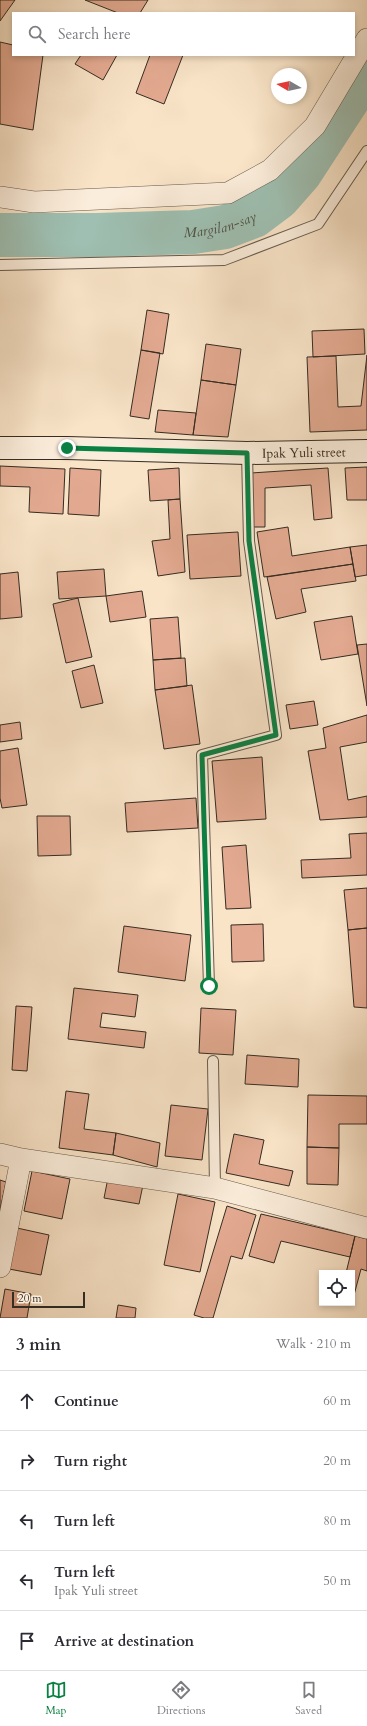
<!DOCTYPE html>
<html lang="en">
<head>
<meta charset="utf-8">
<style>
  :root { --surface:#fff; --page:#f2f2f3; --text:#2b2b33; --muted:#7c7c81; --line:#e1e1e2; --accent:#0b8043 }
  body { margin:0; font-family:Cardo,serif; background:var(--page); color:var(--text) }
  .controls { position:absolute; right:12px; bottom:12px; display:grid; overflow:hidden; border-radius:0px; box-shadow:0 2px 6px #0003 }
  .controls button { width:36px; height:36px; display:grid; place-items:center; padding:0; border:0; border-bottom:1px solid var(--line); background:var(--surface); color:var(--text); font:20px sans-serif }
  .compass { position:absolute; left:271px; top:68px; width:36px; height:36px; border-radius:50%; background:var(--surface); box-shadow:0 2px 6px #0003; rotate:279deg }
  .scale { position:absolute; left:12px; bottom:10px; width:73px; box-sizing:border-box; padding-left:4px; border:2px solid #352c22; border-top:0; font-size:11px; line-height:14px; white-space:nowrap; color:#352c22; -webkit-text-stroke:3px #fbeddb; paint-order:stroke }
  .stop { position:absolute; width:12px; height:12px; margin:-9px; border:3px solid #0b8043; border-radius:50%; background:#fff }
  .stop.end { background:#0b8043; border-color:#fff; box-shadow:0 1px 4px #0008 }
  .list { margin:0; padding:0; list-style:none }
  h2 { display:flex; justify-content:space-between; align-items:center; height:52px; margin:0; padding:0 16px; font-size:17px }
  h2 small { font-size:13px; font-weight:400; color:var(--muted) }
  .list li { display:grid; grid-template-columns:26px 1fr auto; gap:12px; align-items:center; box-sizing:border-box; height:60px; padding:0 16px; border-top:1px solid var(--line) }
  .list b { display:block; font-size:15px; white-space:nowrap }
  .list p { margin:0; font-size:13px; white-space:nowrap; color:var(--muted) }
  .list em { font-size:13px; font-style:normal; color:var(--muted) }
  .icon { flex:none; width:22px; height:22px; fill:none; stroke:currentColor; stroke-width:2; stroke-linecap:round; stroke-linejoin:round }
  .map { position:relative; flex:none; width:367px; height:1318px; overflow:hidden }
  .search { position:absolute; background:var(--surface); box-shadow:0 2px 6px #0003; left:12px; right:12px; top:12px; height:44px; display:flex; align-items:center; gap:10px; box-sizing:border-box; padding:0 14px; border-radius:0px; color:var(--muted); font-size:15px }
  .sheet { height:352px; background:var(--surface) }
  nav { display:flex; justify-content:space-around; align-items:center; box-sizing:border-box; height:56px; border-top:1px solid var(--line); background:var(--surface); font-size:11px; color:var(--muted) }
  nav a { display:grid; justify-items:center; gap:2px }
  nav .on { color:var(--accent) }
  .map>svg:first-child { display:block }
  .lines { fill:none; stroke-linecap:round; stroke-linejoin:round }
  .river { stroke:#9ebfb1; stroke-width:44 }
  .building { fill:#e3aa91; stroke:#352c22 }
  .lane-casing { stroke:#665a4c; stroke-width:12 }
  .street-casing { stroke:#665a4c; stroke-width:22 }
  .secondary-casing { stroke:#352c22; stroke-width:24 }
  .lane { stroke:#fbeddb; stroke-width:10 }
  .street { stroke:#fbeddb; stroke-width:21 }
  .secondary { stroke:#fbeddb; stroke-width:22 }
  .route { stroke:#0b8043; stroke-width:5 }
  .labels { text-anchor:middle; stroke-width:3; stroke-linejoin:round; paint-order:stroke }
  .street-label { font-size:13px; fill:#352c22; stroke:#fbeddb }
  .water-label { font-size:14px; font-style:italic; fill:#4f5146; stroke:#fbeddb }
</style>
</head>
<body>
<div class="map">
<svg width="367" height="1318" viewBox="0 0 367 1318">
  <rect width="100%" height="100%" fill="#f9e4c8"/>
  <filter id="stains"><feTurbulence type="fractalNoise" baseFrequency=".005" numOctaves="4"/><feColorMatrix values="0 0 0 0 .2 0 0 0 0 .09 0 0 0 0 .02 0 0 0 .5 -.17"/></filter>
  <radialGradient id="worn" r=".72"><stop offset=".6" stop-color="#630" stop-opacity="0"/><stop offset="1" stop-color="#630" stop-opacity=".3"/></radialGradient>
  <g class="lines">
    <path class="river" id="s1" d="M 0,235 L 97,235 L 193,232 L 225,227 L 254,216 L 278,198 L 300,173 L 367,70"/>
  </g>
  <path class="building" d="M 0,0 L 15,0 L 0,21 Z
    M 85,0 L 148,0 L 140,13 L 118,13 Z
    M 0,42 L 13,45 L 13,55 L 43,55 L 33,130 L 0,124 Z
    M 81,55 L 117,55 L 103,80 L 75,64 Z
    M 150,55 L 183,55 L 164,104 L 136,93 Z
    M 147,310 L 169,314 L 163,354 L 141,350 Z
    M 364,329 L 365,354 L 313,357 L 312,331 Z
    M 206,344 L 241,349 L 236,385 L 201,380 Z
    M 141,350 L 160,353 L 149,419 L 130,416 Z
    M 367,355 L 367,430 L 310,432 L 307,357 L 336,356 L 338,407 L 361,406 Z
    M 201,380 L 236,385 L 228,437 L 193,435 Z
    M 158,410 L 196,413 L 193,435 L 155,432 Z
    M 0,466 L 65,469 L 63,514 L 29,512 L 30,487 L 0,486 Z
    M 367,467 L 367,500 L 347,500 L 345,468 Z
    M 70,468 L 101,470 L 99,516 L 68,514 Z
    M 179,468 L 180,499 L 150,501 L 148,470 Z
    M 328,468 L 332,518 L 314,520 L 311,485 L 265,488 L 265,527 L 252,527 L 251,473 Z
    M 180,499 L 185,572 L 158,576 L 152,541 L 170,539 L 168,500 Z
    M 288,527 L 292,556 L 350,547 L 353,564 L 264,577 L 257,532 Z
    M 238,532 L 241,576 L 190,579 L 187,535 Z
    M 367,545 L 367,575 L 355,577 L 350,547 Z
    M 353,564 L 356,581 L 301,589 L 306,612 L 276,619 L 267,577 Z
    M 104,569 L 106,596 L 59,599 L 57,572 Z
    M 18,572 L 22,617 L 0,619 L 0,574 Z
    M 142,591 L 146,617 L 110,622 L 106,596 Z
    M 78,598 L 92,657 L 66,663 L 53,604 Z
    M 352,616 L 358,654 L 321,660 L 314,622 Z
    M 178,617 L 181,658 L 153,660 L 150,619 Z
    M 367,644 L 367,706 L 357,645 Z
    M 185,658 L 187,686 L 155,690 L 153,660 Z
    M 94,665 L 103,703 L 81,708 L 72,671 Z
    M 192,685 L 200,744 L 164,749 L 155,690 Z
    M 314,701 L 318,725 L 290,729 L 286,705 Z
    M 367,715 L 367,742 L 340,747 L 348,800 L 367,796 L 367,817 L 320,820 L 308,751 L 326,748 L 323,728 Z
    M 20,722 L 22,739 L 0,742 L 0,725 Z
    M 18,748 L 27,805 L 2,808 L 0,798 L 0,751 Z
    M 262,757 L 266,819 L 217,822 L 212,761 Z
    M 196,798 L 198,828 L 127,832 L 125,803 Z
    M 37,816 L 70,816 L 71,855 L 38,856 Z
    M 367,833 L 367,875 L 302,878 L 301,860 L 351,858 L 349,834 Z
    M 246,845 L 251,908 L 226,909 L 222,847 Z
    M 367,888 L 367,928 L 348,930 L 344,890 Z
    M 263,924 L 264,961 L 232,962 L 231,925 Z
    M 124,926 L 191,935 L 185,981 L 118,972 Z
    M 367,928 L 367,1008 L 354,1007 L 348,930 Z
    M 74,988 L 138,995 L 135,1017 L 102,1013 L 100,1027 L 146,1032 L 144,1048 L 68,1039 Z
    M 16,1006 L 32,1007 L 27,1071 L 12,1070 Z
    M 201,1008 L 236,1010 L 233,1055 L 199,1053 Z
    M 247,1055 L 299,1059 L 298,1087 L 245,1084 Z
    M 66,1091 L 89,1094 L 84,1129 L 116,1133 L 113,1155 L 59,1148 Z
    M 308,1095 L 367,1096 L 367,1124 L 339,1124 L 339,1148 L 307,1147 Z
    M 171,1105 L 208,1109 L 202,1160 L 165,1156 Z
    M 116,1133 L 160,1143 L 157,1167 L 113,1155 Z
    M 234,1134 L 264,1140 L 259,1164 L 293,1171 L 289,1186 L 226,1173 Z
    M 307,1147 L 339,1148 L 338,1185 L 307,1184 Z
    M 32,1171 L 70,1179 L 62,1219 L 24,1211 Z
    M 108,1178 L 143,1185 L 139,1204 L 104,1198 Z
    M 0,1180 L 6,1182 L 0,1210 Z
    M 178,1194 L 215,1202 L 200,1272 L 164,1265 Z
    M 227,1206 L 256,1215 L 242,1259 L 231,1256 L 213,1318 L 204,1318 L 194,1315 Z
    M 261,1214 L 355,1236 L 350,1257 L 281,1241 L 274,1263 L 249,1256 Z
    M 17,1228 L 49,1235 L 41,1275 L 9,1269 Z
    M 355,1236 L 367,1239 L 367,1271 L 361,1269 L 354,1295 L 352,1295 L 352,1273 L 346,1273 Z
    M 5,1289 L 31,1294 L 27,1318 L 0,1318 Z
    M 118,1305 L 136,1308 L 135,1318 L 116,1318 Z"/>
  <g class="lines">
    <g class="lane-casing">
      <path id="lane" d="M 0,265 L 224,260 L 318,224 L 367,151
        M 209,986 L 202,755 L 276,735 L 249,541 L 247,453
        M 213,1061 L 215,1188"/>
    </g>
    <g class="street-casing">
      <path id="street" d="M 0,197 L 34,202 L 228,193 L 270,170 L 315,126 L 367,39
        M 0,1154 L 21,1159 L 215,1188 L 367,1228
        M 0,1267 L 21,1159"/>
    </g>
    <g class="secondary-casing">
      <g id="secondary">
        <path id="s2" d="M 0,448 L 67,448 L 247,453 L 367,451"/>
      </g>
    </g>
    <use href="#lane" class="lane"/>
    <use href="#street" class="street"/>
    <use href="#secondary" class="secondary"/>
  </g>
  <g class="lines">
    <path class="route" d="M 67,448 L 247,453 L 249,541 L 276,735 L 202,755 L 209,986"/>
  </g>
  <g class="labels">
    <g class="street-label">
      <text dy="5" stroke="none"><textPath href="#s2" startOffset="304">Ipak Yuli street</textPath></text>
    </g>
    <g class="water-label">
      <text dy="5" stroke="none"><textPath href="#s1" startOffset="221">Margilan-say</textPath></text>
    </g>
  </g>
  <rect width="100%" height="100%" filter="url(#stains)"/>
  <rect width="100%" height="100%" fill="url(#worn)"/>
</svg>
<div class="controls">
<button><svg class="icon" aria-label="locate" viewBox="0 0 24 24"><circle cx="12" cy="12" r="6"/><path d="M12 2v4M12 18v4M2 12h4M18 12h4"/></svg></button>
</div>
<svg class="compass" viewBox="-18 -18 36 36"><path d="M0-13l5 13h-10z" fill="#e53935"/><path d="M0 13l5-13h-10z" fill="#7c7c81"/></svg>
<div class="scale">20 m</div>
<div class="stop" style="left:209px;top:986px"></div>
<div class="stop end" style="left:67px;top:448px"></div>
<div class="search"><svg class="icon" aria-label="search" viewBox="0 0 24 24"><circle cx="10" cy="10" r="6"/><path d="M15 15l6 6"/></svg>Search here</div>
</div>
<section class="sheet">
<h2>3 min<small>Walk · 210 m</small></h2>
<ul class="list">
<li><svg class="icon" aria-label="ahead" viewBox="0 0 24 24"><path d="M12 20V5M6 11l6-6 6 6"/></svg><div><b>Continue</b></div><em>60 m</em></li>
<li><svg class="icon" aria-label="right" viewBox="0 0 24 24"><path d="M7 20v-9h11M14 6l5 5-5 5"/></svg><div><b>Turn right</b></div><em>20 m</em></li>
<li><svg class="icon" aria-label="left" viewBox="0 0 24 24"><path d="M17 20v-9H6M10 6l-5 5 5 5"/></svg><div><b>Turn left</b></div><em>80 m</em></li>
<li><svg class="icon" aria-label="left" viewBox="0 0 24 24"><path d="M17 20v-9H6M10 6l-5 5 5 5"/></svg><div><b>Turn left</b><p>Ipak Yuli street</p></div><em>50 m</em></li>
<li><svg class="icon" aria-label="arrive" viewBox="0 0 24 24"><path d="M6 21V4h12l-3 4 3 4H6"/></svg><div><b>Arrive at destination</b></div></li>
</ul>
</section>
<nav>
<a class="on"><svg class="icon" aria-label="map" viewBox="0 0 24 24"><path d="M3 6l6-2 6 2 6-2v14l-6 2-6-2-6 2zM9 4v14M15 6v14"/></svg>Map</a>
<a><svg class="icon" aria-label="directions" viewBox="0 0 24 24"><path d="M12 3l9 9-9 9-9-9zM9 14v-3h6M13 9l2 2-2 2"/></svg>Directions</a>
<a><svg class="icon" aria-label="saved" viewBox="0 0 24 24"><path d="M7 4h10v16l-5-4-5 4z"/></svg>Saved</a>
</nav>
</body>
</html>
